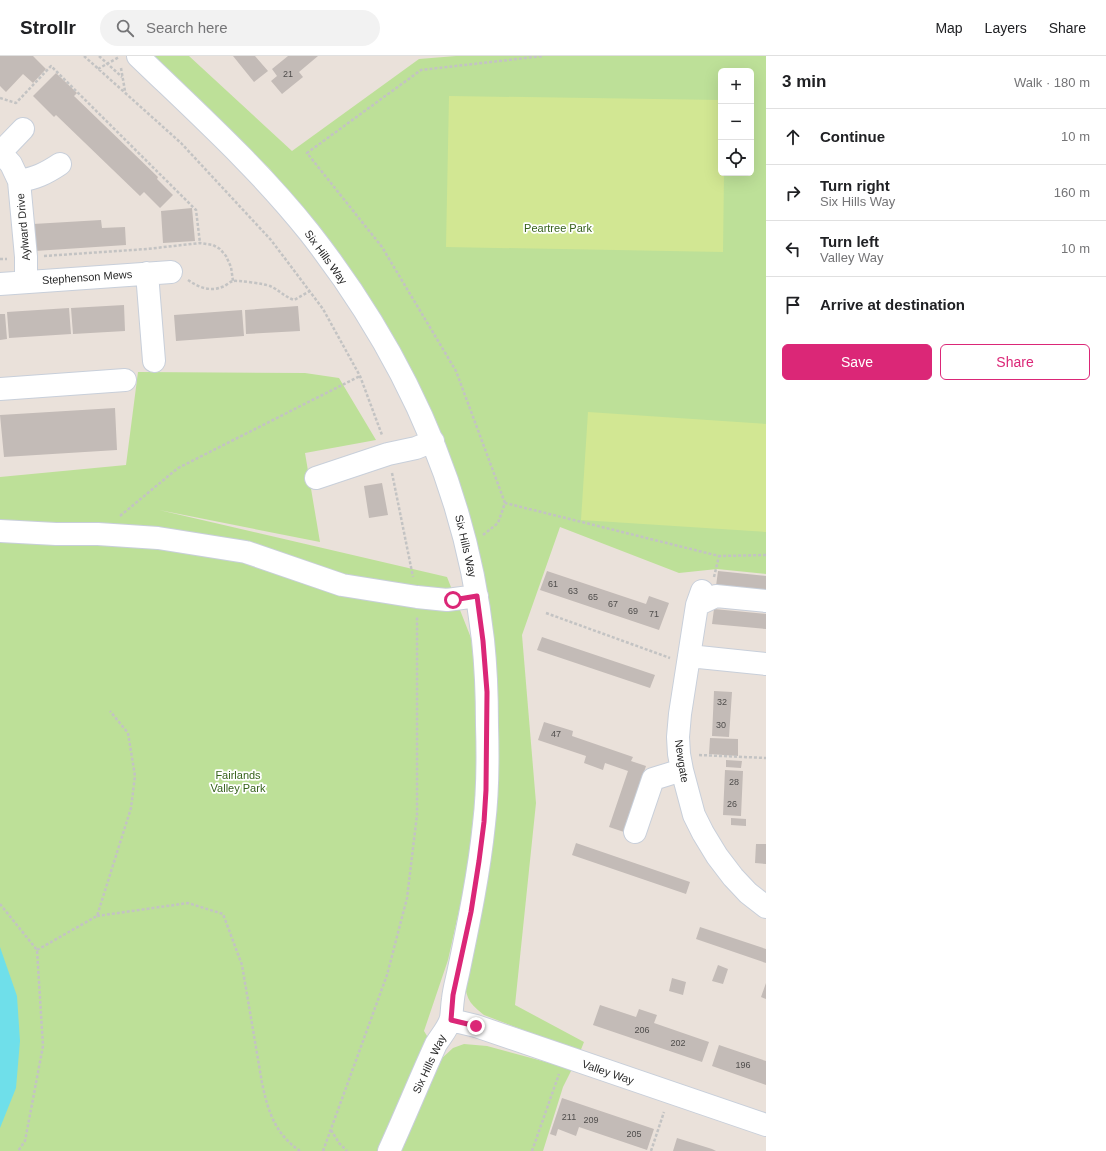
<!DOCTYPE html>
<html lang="en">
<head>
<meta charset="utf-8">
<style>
  :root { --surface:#fff; --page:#f2f2f2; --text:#202124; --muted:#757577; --line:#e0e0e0; --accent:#db2777 }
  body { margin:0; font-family:Arial,sans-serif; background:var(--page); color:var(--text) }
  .controls { position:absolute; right:12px; top:12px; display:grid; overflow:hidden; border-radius:6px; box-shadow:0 4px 16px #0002 }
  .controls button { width:36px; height:36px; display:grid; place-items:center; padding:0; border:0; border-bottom:1px solid var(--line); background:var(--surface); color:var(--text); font:20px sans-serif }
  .stop { position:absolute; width:12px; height:12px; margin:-9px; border:3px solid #db2777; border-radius:50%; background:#fff }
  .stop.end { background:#db2777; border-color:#fff; box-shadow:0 1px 4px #0008 }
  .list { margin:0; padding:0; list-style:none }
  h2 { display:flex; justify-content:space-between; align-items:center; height:52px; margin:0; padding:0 16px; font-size:17px }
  h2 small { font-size:13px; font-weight:400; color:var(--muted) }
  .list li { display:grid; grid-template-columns:26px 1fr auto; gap:12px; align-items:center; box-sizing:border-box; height:56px; padding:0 16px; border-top:1px solid var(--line) }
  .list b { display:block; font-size:15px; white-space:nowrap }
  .list p { margin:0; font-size:13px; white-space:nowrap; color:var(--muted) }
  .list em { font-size:13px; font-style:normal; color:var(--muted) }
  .actions { display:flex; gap:8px; padding:12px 16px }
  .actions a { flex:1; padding:9px 0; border:1px solid var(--accent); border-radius:6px; text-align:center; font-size:14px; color:var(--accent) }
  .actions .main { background:var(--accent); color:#fff }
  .icon { flex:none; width:22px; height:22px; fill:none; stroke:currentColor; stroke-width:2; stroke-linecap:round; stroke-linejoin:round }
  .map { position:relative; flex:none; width:766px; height:1095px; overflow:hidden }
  header { display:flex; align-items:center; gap:24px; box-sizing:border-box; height:56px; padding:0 20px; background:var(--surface); border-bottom:1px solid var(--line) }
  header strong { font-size:19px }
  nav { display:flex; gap:22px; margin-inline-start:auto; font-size:14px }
  .search { width:280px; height:36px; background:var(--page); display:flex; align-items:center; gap:10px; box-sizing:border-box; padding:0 14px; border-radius:22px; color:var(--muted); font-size:15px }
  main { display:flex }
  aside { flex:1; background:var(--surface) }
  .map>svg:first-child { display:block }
  .green { fill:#bde098; fill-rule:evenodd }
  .pitch { fill:#d2e793 }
  .water { fill:#6fdfea }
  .building { fill:#c3bbb7 }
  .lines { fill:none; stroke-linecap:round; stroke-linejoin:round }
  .minor-casing { stroke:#c8cfda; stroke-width:24 }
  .path { stroke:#c3c3c3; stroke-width:2.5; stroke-dasharray:3 2; stroke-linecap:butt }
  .minor { stroke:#fff; stroke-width:22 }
  .route { stroke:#db2777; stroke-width:5 }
  .labels { text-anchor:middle; stroke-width:3.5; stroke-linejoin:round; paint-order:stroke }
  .number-label { font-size:9px; fill:#4f4d4c }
  .street-label { font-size:11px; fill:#282828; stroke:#fff }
  .park-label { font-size:11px; fill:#36621b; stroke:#fff }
</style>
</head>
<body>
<header>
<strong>Strollr</strong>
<div class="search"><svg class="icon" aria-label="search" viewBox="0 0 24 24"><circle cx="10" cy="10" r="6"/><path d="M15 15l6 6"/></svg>Search here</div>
<nav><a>Map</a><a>Layers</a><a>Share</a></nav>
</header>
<main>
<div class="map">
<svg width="766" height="1095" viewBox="0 0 766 1095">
  <rect width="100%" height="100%" fill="#eae1da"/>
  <path class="green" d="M 151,0 L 189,0 L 292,95 L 419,3 L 456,0 L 766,0 L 766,518 L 717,513 L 679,517 L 560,471 L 522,579 L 536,747 L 515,949 L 584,986 L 580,996 L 484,959 C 472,949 468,946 465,931 L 495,734 L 454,415 L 429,350 L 387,273 L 301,151 L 269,112 ZM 721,15 L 751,15 L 751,117 L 721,117 Z
    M 138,316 L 305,317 L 339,322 L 376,384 L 305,397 L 320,486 L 159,454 L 447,521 L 471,582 L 477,636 L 478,697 L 474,754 L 466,823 L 448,904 L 424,975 L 441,1003 L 453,992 L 464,988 L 487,990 L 572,1013 L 563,1031 L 543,1095 L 0,1095 L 0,421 L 126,409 Z"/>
  <path class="pitch" d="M 449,40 L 721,44 L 721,117 L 724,117 L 723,196 L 446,191 Z
    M 588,356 L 766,368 L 766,476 L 581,464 Z"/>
  <path class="water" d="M 0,891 L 17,940 L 20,985 L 16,1032 L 0,1072 Z"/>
  <path class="building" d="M 0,0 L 33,0 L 46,13 L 33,27 L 23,18 L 6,36 L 0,30 Z
    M 233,0 L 255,0 L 268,15 L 254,26 Z
    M 288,0 L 318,0 L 299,16 L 303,21 L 282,38 L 271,25 L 277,20 L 272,13 Z
    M 56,17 L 77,37 L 74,40 L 158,121 L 157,123 L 173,139 L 160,152 L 144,136 L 140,140 L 56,59 L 54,61 L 33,40 Z
    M 192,152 L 195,185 L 163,187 L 161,155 Z
    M 101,164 L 102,172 L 125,171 L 126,189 L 35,195 L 33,168 Z
    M 124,249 L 125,275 L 73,278 L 71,252 Z
    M 298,250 L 300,275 L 246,278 L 245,254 Z
    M 69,252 L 71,278 L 9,282 L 7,256 Z
    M 242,254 L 244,280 L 176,285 L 174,259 Z
    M 0,258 L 5,258 L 7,283 L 0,284 Z
    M 115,352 L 117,394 L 4,401 L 0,359 Z
    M 382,427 L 388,459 L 369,462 L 364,430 Z
    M 547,515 L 646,548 L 649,540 L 669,547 L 659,574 L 540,534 Z
    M 718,515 L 766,520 L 766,536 L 716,530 Z
    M 714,553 L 766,558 L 766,573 L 712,568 Z
    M 542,581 L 655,619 L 650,632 L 537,594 Z
    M 714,635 L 732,636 L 729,681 L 712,680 Z
    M 544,666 L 573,675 L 572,680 L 633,701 L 631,705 L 646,710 L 624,776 L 609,771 L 628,715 L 605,707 L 603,714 L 584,707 L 586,700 L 538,684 Z
    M 710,682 L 738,683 L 738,700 L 709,698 Z
    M 726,704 L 742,705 L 741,712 L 726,711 Z
    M 725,714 L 743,715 L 741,760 L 723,759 Z
    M 731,762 L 746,763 L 746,770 L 731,769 Z
    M 576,787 L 690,826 L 686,838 L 572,799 Z
    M 756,788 L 766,788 L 766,808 L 755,807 Z
    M 700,871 L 766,893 L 766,907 L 696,883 Z
    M 718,909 L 728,913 L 723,928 L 712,925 Z
    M 672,922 L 686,926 L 683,939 L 669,935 Z
    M 766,927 L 766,943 L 761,941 Z
    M 600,949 L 636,961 L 639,953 L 657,959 L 654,967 L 709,986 L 702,1006 L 593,969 Z
    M 719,989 L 766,1005 L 766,1029 L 712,1010 Z
    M 562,1042 L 654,1073 L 647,1094 L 579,1071 L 576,1080 L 558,1073 L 556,1080 L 550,1078 Z
    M 677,1082 L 712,1093 L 716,1095 L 673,1095 Z"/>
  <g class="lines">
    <g class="minor-casing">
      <path id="minor" d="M 138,0 C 197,57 258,112 309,176 C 403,296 466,431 483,584 C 486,612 487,641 487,669 C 488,702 488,735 484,768 C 479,817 469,865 459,913 C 457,923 454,933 453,943 C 452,949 452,956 451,962 C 449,971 441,980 436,988 C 420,1023 405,1060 389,1095
        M 0,96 L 11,108 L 19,125 L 26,201 L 26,225
        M 0,97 L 23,73
        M 19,125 C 36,122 45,118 60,108
        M 147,217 L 154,305
        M 0,228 L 171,216
        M 0,333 L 125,324
        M 316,422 L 388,398 L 416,392 L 433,385
        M 0,475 L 56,478 L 98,478 L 158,482 L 246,496 L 342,529 L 417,541 L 447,544 L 477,540
        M 702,535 L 697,549 L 680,658 L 678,681 L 679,698 L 682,714 L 694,759 L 703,777 L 717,800 L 733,821 L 748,837 L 766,851
        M 697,549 L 716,540 L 766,545
        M 689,600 L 766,608
        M 635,776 L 653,723 L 682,714
        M 451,964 L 476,970 L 766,1069"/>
    </g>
    <path class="path" d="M 84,0 L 181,87 L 271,184 L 323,253 L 360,320 L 382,379
      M 99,0 L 122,21
      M 121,12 L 125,35
      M 98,13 L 119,1
      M 0,42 L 16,47 L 51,10 L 196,154 L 200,187
      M 44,200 L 147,193 L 200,187 L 213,189 L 220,193 L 226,200 L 231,211 L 233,225
      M 0,203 L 7,203
      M 188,224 C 198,231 210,236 222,231 C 226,230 229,226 233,225 C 238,224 265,228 270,230 C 279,234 285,241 294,244 L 310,235
      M 392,417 L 413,521
      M 505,447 L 456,315 L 382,191 L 307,97 L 421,14 L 543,0
      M 120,460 L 178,412 L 360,320
      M 483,479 L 498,467 L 505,447 L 719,500 L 766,499
      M 714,521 L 719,500
      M 546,557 L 670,602
      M 699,699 L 766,702
      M 0,848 L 37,894 L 43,990 L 25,1085 L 18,1095
      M 97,860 L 188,847 L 223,858 L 242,909 L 262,1027 C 268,1055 275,1078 300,1095
      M 37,894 L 97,860 L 131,752 L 135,720 L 128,677 L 110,655
      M 331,1074 L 339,1087 L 347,1095
      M 323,1095 L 387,919 L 407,842 L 417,759 L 417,560
      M 532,1095 L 559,1018
      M 651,1095 L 664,1056"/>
    <use href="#minor" class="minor"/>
  </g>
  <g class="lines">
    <path class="route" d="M 453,544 L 477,540 L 483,585 L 487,636 L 486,734 L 484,766 L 479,805 L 471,856 L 453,939 L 451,964 L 476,970"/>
  </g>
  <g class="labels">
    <g class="number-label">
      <text x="288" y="21">21</text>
      <text x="553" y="531">61</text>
      <text x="573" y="538">63</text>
      <text x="593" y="544">65</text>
      <text x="613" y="551">67</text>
      <text x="633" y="558">69</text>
      <text x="654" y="561">71</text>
      <text x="722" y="649">32</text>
      <text x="721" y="672">30</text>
      <text x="556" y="681">47</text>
      <text x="734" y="729">28</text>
      <text x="732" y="751">26</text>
      <text x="642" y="977">206</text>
      <text x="678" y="990">202</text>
      <text x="743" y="1012">196</text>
      <text x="569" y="1064">211</text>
      <text x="591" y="1067">209</text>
      <text x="634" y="1081">205</text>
    </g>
    <g class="street-label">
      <text transform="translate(23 171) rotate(-95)" y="4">Aylward Drive</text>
      <text transform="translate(326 201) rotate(54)" y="4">Six Hills Way</text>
      <text transform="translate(87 221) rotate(-4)" y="4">Stephenson Mews</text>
      <text transform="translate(466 490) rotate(77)" y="4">Six Hills Way</text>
      <text transform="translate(682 705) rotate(81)" y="4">Newgate</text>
      <text transform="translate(429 1008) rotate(-65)" y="4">Six Hills Way</text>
      <text transform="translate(608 1016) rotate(19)" y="4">Valley Way</text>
    </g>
    <g class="park-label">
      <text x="558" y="176">Peartree Park</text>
      <text x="238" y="723">Fairlands<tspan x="238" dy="13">Valley Park</tspan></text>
    </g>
  </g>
</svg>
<div class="controls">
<button>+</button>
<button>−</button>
<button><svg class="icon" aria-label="locate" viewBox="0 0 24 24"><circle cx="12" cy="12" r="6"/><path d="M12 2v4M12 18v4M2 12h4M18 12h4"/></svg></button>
</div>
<div class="stop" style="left:453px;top:544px"></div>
<div class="stop end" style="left:476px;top:970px"></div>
</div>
<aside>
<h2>3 min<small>Walk · 180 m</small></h2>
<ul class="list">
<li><svg class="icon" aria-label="ahead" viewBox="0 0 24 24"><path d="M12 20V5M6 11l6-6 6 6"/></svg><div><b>Continue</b></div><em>10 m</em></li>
<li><svg class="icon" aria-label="right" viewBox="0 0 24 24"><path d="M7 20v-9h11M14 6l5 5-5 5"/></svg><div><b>Turn right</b><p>Six Hills Way</p></div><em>160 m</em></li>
<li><svg class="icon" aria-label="left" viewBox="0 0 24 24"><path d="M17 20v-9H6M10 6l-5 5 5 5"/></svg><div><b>Turn left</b><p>Valley Way</p></div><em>10 m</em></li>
<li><svg class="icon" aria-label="arrive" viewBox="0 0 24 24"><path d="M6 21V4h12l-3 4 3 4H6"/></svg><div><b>Arrive at destination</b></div></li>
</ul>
<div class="actions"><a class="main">Save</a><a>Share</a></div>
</aside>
</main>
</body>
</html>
